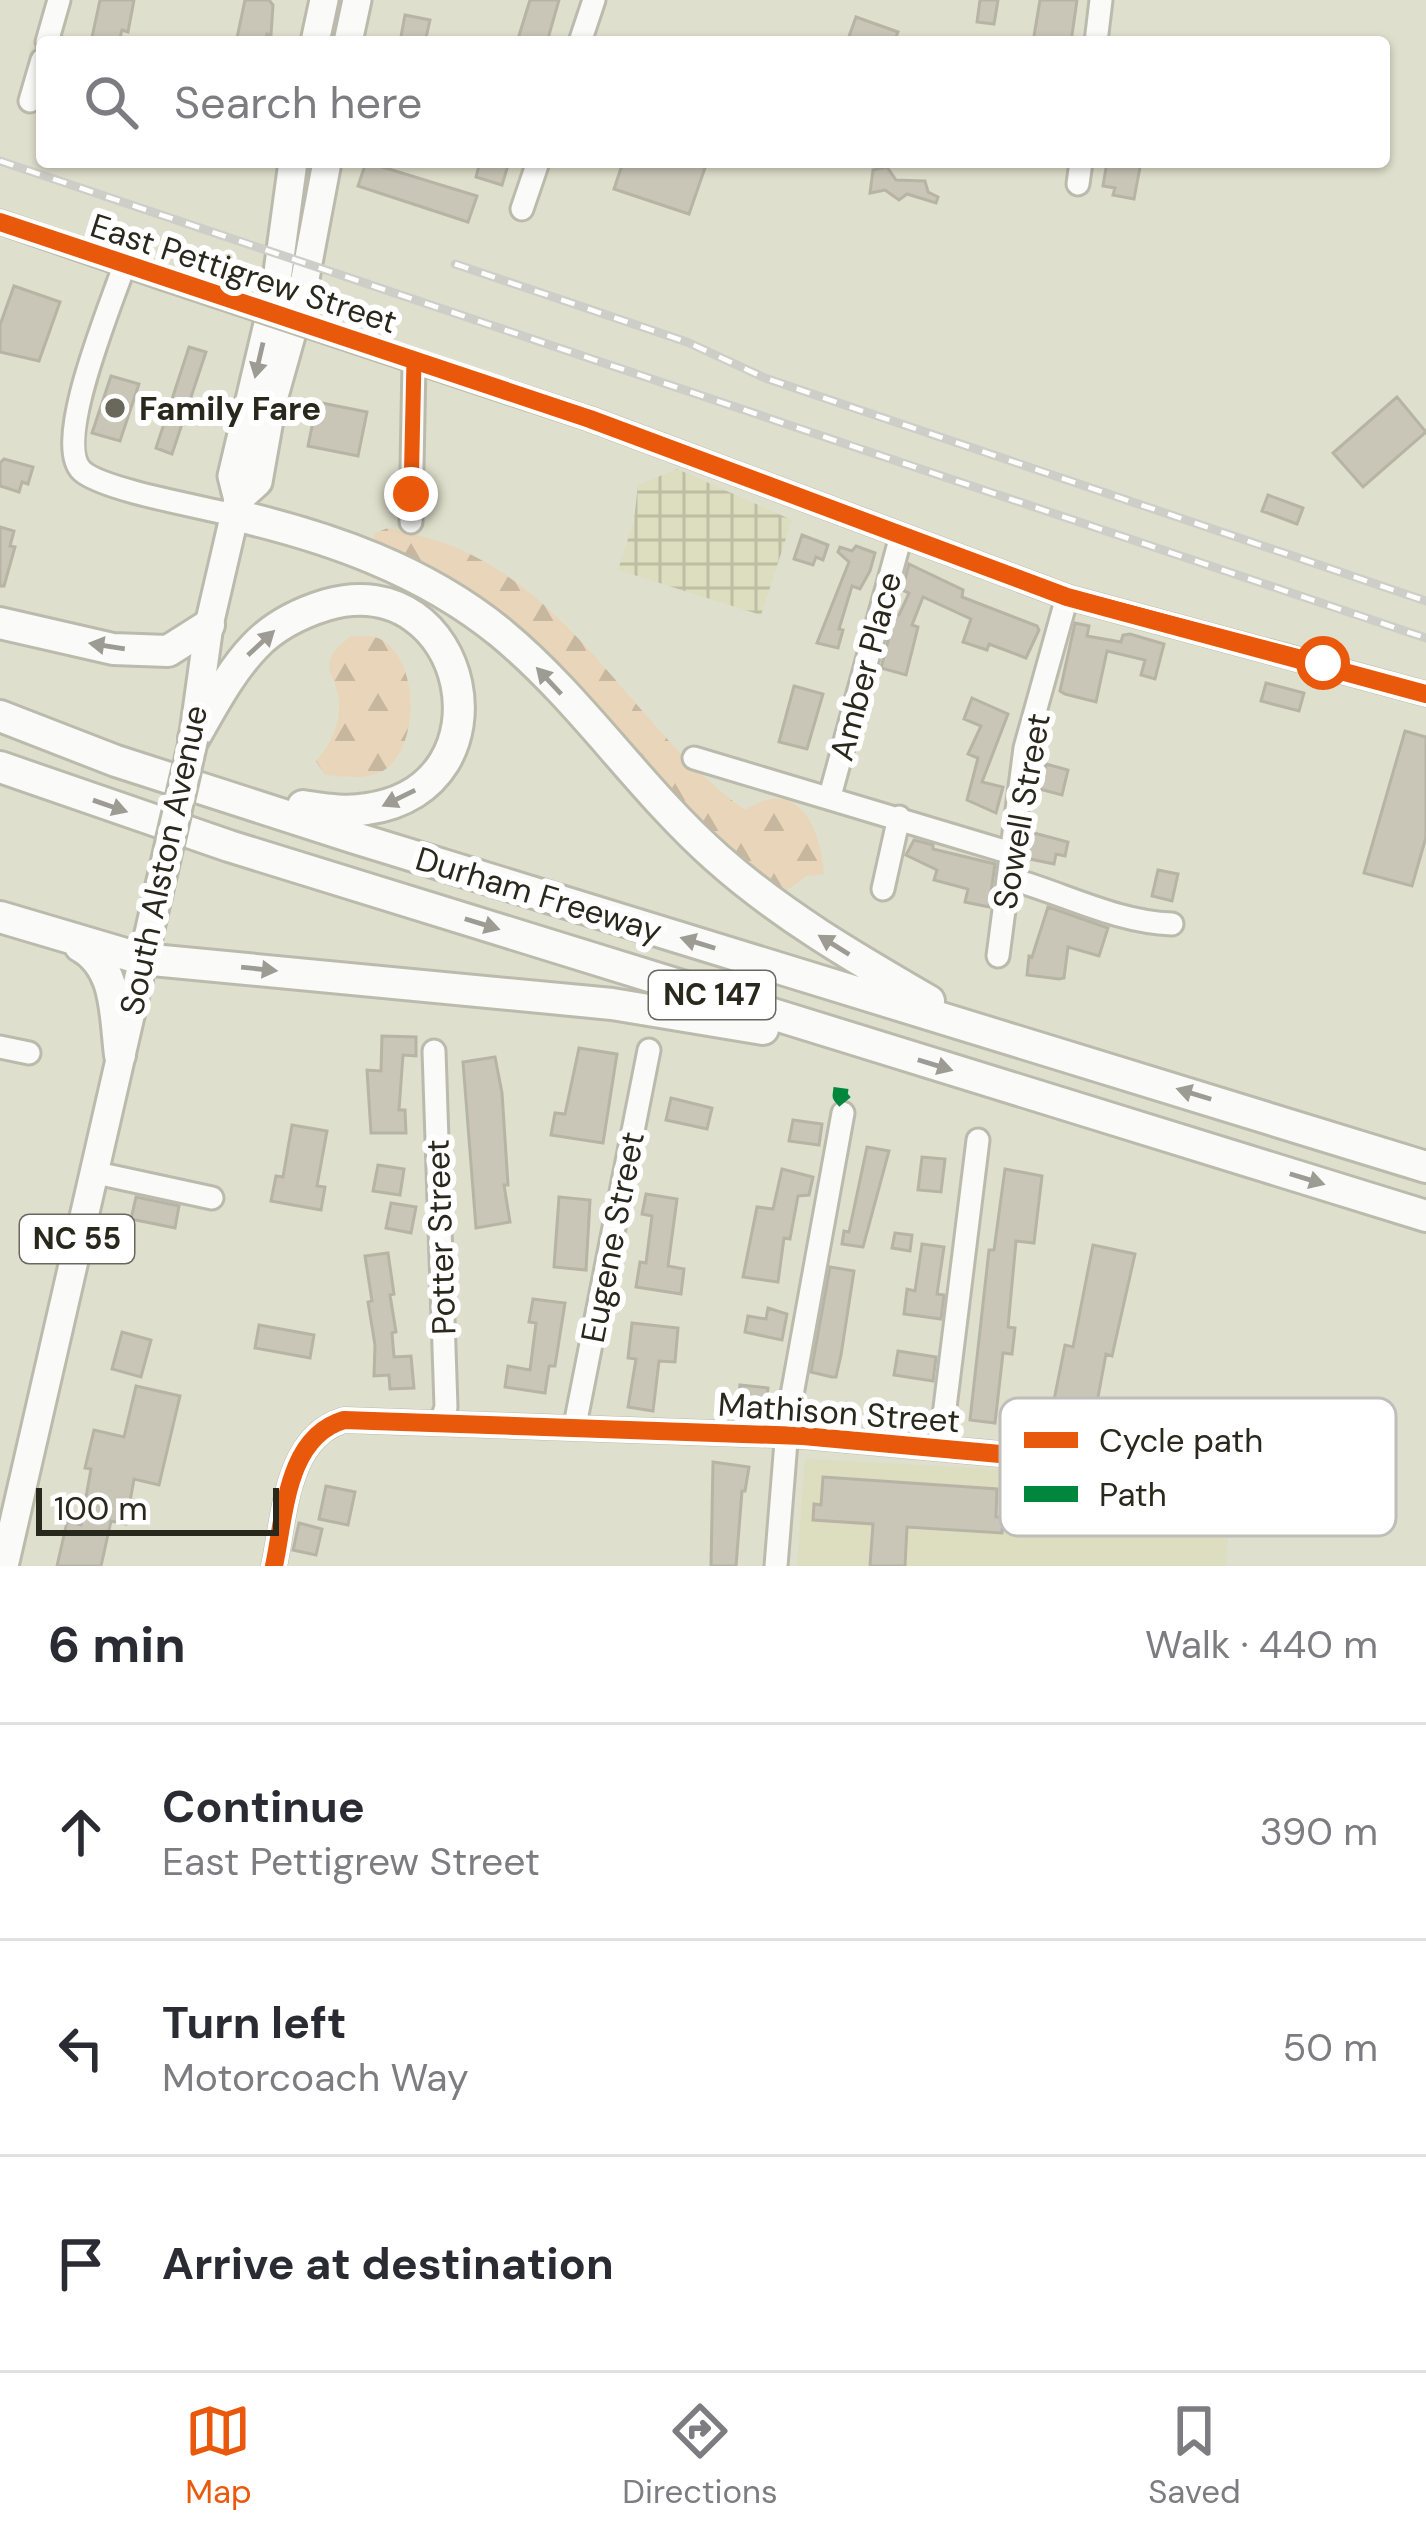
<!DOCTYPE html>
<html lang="en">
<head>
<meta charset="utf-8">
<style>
  :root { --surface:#fff; --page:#f7f7f7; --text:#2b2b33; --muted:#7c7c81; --line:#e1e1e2; --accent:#ea580c }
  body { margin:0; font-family:"DM Sans",sans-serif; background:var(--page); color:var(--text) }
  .scale { position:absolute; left:36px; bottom:30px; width:243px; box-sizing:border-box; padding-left:12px; border:6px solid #29281c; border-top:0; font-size:33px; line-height:42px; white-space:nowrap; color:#29281c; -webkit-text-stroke:9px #fff; paint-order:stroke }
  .stop { position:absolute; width:36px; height:36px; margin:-27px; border:9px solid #ea580c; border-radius:50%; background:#fff }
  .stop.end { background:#ea580c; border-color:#fff; box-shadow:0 3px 12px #0008 }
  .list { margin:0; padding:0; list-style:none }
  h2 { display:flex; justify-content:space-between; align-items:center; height:156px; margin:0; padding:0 48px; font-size:51px }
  h2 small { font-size:39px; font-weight:400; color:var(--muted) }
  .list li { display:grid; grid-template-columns:78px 1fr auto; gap:36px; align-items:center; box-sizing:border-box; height:216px; padding:0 48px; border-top:3px solid var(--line) }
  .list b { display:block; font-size:45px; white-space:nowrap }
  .list p { margin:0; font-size:39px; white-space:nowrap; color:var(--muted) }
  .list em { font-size:39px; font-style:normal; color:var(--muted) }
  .icon { flex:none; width:66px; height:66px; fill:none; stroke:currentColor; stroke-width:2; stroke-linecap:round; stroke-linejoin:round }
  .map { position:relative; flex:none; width:1426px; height:1566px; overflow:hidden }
  .search { position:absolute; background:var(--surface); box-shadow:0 3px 9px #0004; left:36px; right:36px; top:36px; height:132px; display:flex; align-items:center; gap:30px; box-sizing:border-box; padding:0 42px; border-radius:12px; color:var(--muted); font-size:45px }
  .sheet { height:804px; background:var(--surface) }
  nav { display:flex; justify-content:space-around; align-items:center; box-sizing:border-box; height:168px; border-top:3px solid var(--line); background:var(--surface); font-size:33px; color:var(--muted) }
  nav a { display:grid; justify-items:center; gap:6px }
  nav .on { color:var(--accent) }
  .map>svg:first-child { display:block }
  .built { fill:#ddddbf }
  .industrial { fill:url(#industrial-grid) }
  .forest { fill:url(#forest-firs) }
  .building { fill:#c9c6b8; stroke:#b7b4a6; stroke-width:3 }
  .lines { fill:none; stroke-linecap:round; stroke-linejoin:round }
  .minor-casing { stroke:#bbbbad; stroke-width:27 }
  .major-casing { stroke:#bbbbad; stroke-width:33 }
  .highway-casing { stroke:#bbbbad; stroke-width:36 }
  .minor { stroke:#fafaf8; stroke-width:21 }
  .major { stroke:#fafaf8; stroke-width:27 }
  .highway { stroke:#fafaf8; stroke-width:30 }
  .rail-casing { stroke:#cecec9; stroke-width:9 }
  .rail { stroke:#fff; stroke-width:4.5; stroke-dasharray:14; stroke-linecap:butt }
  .minor-bridge-casing { stroke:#bbbbad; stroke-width:27; stroke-linecap:butt }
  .major-bridge-casing { stroke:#bbbbad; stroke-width:33; stroke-linecap:butt }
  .minor-bridge { stroke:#fafaf8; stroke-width:21 }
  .major-bridge { stroke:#fafaf8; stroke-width:27 }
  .quiet { stroke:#00873e; stroke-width:15; stroke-dasharray:30 15; stroke-linecap:butt }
  .cycleway-casing { stroke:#fff; stroke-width:26 }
  .cycleway { stroke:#e8590c; stroke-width:18 }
  .oneway { fill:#9c9c95 }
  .route { stroke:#ea580c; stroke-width:15 }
  .poi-dot { fill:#69685a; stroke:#fff; stroke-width:4.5 }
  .labels { text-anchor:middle; stroke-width:12; stroke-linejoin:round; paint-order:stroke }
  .shield { fill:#fff; stroke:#696860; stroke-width:3 }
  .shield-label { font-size:30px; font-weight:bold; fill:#29281c }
  .street-label { font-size:33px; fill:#29281c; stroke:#fff }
  .poi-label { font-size:33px; font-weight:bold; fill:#29281c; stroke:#fff; text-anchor:start }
  .key { fill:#fff; stroke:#bfbebb; stroke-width:3 }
  .key-label { font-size:33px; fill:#29281c }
</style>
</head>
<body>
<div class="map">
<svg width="1426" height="1566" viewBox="0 0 1426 1566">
  <defs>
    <pattern id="industrial-grid" width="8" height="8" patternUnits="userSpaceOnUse" patternTransform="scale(3)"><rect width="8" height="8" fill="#ddddbf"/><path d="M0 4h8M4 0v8" fill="none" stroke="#bebea4"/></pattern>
    <pattern id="forest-firs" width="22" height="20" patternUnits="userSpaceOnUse" patternTransform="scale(3)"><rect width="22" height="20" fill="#e9d5ba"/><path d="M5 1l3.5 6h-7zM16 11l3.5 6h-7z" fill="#c8b79f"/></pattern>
  </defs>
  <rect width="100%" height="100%" fill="#dfdfcd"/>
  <path class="built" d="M 805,1459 L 1231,1482 L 1226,1566 L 797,1566 Z"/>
  <path class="industrial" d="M 677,469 L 792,520 L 761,615 L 618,570 L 634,520 L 638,485 Z"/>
  <path class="forest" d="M 388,528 C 415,535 443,540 468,553 C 585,610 642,737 745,810 C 799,775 821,829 824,874 L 807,876 L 784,892 L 724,848 L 570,680 L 373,544 L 375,533 Z
    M 351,636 C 359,637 373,635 380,639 C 420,658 421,751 381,772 C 365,780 342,776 325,775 L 316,761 C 334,741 345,714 336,687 C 333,677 326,669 331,658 C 334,649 344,642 351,636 Z"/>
  <path class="building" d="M 100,0 L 134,0 L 128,32 L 122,30 L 119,42 L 91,42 Z
    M 245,0 L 269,0 L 273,5 L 271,35 L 267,34 L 265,42 L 237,38 Z
    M 530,0 L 559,0 L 547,42 L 517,42 Z
    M 980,0 L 998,0 L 994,24 L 977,22 Z
    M 1040,0 L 1077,0 L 1071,42 L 1033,42 Z
    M 405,15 L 430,20 L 425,42 L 400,42 Z
    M 856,17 L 898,32 L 894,42 L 847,42 Z
    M 366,162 L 477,196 L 468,222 L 358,186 Z
    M 480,162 L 509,162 L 502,185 L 476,177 Z
    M 623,162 L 707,162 L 689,214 L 614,189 Z
    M 1107,162 L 1141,162 L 1134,199 L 1113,195 L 1115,188 L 1103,186 Z
    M 887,167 L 896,180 L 925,181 L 928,192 L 938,197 L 936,203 L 907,194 L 899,200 L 885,190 L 870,193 L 873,170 Z
    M 14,286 L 60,302 L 39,361 L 0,352 L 0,325 Z
    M 189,347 L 206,352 L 172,454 L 156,448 Z
    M 111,376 L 139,384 L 120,441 L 92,433 Z
    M 1397,397 L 1426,432 L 1363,487 L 1333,453 Z
    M 317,402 L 367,412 L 358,456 L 308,446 Z
    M 4,459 L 33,467 L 28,484 L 22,482 L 19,492 L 0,486 L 0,463 Z
    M 1268,495 L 1303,508 L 1297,524 L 1262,511 Z
    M 0,527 L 14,531 L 10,546 L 15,547 L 4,586 L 0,586 Z
    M 802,535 L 828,545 L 823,560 L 816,557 L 813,565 L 794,559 Z
    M 856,546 L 875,553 L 870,571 L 860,589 L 852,586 L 839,629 L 843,630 L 838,648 L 817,643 L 849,562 L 838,552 L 840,547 L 852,551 Z
    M 909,564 L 963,590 L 962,597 L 1037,626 L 1039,630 L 1026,658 L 989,644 L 987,650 L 963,642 L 971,619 L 923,597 L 912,625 L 918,627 L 906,675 L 881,668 L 895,614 L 899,615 L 909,593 L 902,590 Z
    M 1075,623 L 1089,626 L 1087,636 L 1121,642 L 1123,635 L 1130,634 L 1164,644 L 1155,679 L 1141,675 L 1145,660 L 1107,651 L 1096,702 L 1065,694 L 1060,691 Z
    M 1266,683 L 1304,693 L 1299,711 L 1261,701 Z
    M 794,686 L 823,694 L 807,749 L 779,742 Z
    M 972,698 L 1008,714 L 982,782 L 1003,787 L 996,813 L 967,800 L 978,758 L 968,754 L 981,726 L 964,719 Z
    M 1405,731 L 1426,737 L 1426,837 L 1412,886 L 1364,873 Z
    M 1046,764 L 1068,770 L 1062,795 L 1039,789 Z
    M 1034,833 L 1068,842 L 1065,856 L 1056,854 L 1054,864 L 1030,859 L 1026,855 Z
    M 914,840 L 933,845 L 933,849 L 995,864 L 989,907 L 965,902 L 968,889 L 934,880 L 937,870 L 906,855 Z
    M 1158,870 L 1178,874 L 1172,901 L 1152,896 Z
    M 1048,907 L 1108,928 L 1099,956 L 1068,947 L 1064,978 L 1059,979 L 1027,975 L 1029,956 L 1032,957 Z
    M 382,1036 L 416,1037 L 416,1056 L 403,1055 L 399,1110 L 405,1110 L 406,1133 L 371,1133 L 367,1070 L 381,1071 Z
    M 579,1048 L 617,1054 L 603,1143 L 551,1135 L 555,1113 L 565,1114 Z
    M 495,1057 L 502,1093 L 508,1185 L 504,1185 L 510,1222 L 476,1228 L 463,1062 Z
    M 671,1098 L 712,1108 L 707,1129 L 666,1120 Z
    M 793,1120 L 822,1124 L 819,1145 L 789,1141 Z
    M 292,1125 L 327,1131 L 317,1186 L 325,1187 L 321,1210 L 271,1201 L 276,1176 L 283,1177 Z
    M 867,1147 L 889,1151 L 863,1247 L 842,1244 L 844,1231 L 849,1232 Z
    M 922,1157 L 945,1159 L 941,1192 L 918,1190 Z
    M 378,1165 L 404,1169 L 400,1195 L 373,1191 Z
    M 782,1169 L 813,1177 L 809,1195 L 798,1196 L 790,1239 L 784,1238 L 778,1282 L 743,1277 L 757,1207 L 773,1209 Z
    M 1005,1169 L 1042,1176 L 1034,1243 L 1016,1241 L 1008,1327 L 1015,1328 L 1012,1354 L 1003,1353 L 995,1423 L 970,1420 L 989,1250 L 994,1250 Z
    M 646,1194 L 677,1199 L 668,1266 L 684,1269 L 681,1294 L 636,1287 L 640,1262 L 646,1263 L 652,1216 L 642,1214 Z
    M 136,1197 L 179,1206 L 175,1228 L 131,1219 Z
    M 559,1197 L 590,1200 L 586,1270 L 554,1267 Z
    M 391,1203 L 416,1207 L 411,1233 L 386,1228 Z
    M 895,1233 L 912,1235 L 910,1251 L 892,1248 Z
    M 922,1244 L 944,1247 L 937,1294 L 944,1295 L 941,1319 L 904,1314 L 907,1289 L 915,1291 Z
    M 1093,1245 L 1135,1254 L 1112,1356 L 1106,1354 L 1093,1424 L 1051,1415 L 1065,1345 L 1073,1347 Z
    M 388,1253 L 394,1294 L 390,1295 L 396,1332 L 392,1333 L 394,1357 L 411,1356 L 414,1388 L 390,1389 L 389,1375 L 374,1376 L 375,1345 L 368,1302 L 372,1301 L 365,1256 Z
    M 830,1267 L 854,1271 L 841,1355 L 836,1377 L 832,1377 L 811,1372 Z
    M 533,1299 L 565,1303 L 555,1366 L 549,1366 L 545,1393 L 505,1387 L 508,1366 L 530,1370 L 536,1323 L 529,1322 Z
    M 768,1308 L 787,1314 L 782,1340 L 745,1332 L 748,1316 L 766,1319 Z
    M 632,1323 L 678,1328 L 675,1362 L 659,1361 L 653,1411 L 628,1407 L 636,1359 L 628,1358 Z
    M 259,1325 L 314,1335 L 310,1358 L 255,1348 Z
    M 122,1332 L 151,1340 L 141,1377 L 112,1369 Z
    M 898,1351 L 936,1357 L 933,1381 L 894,1375 Z
    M 740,1385 L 768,1388 L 766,1408 L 737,1405 Z
    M 136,1386 L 180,1396 L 159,1485 L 134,1479 L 126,1524 L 111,1521 L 101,1566 L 57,1566 L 67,1522 L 81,1525 L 91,1469 L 85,1468 L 94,1430 L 124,1437 Z
    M 713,1462 L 749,1467 L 745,1491 L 742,1491 L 736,1566 L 711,1566 Z
    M 823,1477 L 997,1489 L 996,1517 L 1003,1517 L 1002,1533 L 907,1527 L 905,1566 L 870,1566 L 873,1524 L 813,1520 L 814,1504 L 821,1505 Z
    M 326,1486 L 355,1492 L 348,1525 L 319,1519 Z
    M 299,1523 L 322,1529 L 316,1555 L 293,1550 Z"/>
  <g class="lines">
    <g class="minor-casing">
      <path id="minor" d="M 47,42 L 59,0
        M 580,42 L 594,0
        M 1096,42 L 1101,0
        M 30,101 L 42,60
        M 1078,184 L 1081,162
        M 522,209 L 538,162
        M 0,222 L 162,278
        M 124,266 C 112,303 52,443 82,471 C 103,490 202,507 234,515
        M 368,346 L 590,419 L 1067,597 L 1426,694
        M 411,522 L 414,361
        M 694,758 L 1011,853
        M 830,796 L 901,536
        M 1008,878 C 1063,893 1115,922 1172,924
        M 883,889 L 899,817
        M 998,956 L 1025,748 L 1067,597
        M 0,1047 L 29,1053
        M 434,1051 L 446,1407 L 441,1422
        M 92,1172 L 212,1198
        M 575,1425 L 649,1050
        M 940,1448 L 978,1140
        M 274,1566 C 285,1515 286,1437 344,1420 L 803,1436 L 1231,1475
        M 776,1566 L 788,1417 L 843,1113"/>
    </g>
    <g class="major-casing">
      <path id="major" d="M 315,42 L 324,0
        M 348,42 L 357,0
        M 238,500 L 232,476 L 275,294 L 293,162
        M 194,733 L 209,625 L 238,500 L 258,482 L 272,403 L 301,300 L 327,162
        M 4,1566 L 163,872"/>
    </g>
    <g class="highway-casing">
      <path id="highway" d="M 234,515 C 329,537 424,570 501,633 C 581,699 639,789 717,858 C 781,915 855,958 929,1001
        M 0,623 L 113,649 L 168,651 L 209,625
        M 0,716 L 116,761 L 352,837 L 1426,1167
        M 194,738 C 212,707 230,672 255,646 C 274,626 300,613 326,605 C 469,564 517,788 367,809 C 345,813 324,809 303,806
        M 0,767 L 229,846 L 1426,1216
        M 0,917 L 142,959 L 612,1004 L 763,1029
        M 80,946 C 118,967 115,1016 120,1055"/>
    </g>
    <use href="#minor" class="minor"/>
    <use href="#major" class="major"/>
    <use href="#highway" class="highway"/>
    <g class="rail-casing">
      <path id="rail" d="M 0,161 L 1426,638
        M 455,264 L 687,342 L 765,378 L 1426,601"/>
    </g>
    <use href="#rail" class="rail"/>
    <g class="minor-bridge-casing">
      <path id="minor-bridge" d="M 162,278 L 368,346"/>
    </g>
    <g class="major-bridge-casing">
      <path id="major-bridge" d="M 163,872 L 194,738"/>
    </g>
    <use href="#minor-bridge" class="minor-bridge"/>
    <use href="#major-bridge" class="major-bridge"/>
    <path class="quiet" d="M 841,1088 L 840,1096 L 845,1102"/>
    <g class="cycleway-casing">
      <path id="cycleway" d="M 0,222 L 590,419 L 1067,597 L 1426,694
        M 274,1566 C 285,1515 286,1437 344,1420 L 803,1436 L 1231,1475"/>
    </g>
    <use href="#cycleway" class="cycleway"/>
  </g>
  <defs><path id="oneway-solid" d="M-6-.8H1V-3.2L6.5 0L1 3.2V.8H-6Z" transform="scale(3)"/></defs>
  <g class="oneway">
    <use href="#oneway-solid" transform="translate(259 360) rotate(103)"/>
    <use href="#oneway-solid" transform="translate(261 643) rotate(-43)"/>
    <use href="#oneway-solid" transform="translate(107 646) rotate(-171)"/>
    <use href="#oneway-solid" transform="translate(549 681) rotate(-133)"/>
    <use href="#oneway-solid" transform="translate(399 798) rotate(154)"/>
    <use href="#oneway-solid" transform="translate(110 806) rotate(19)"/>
    <use href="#oneway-solid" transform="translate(482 924) rotate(17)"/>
    <use href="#oneway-solid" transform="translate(698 943) rotate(-163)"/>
    <use href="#oneway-solid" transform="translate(834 945) rotate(-148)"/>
    <use href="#oneway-solid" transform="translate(259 969) rotate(6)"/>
    <use href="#oneway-solid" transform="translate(935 1065) rotate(17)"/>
    <use href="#oneway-solid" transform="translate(1194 1094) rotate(-163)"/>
    <use href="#oneway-solid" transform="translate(1307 1179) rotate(17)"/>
  </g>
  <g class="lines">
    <path class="route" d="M 411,494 L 414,361 L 590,419 L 1067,596 L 1323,663"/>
  </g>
  <circle class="poi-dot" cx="115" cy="408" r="12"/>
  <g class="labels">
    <g class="shield">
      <rect x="649" y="971" width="126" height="48" rx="9"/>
      <rect x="20" y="1215" width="114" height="48" rx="9"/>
    </g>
    <g class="shield-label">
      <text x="712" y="1005">NC 147</text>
      <text x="77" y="1249">NC 55</text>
    </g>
    <g class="street-label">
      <text transform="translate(244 273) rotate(18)" y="12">East Pettigrew Street</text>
      <text transform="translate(865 666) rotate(-75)" y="12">Amber Place</text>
      <text transform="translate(1021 811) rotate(-80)" y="12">Sowell Street</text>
      <text transform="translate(163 860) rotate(-78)" y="12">South Alston Avenue</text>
      <text transform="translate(539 894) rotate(17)" y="12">Durham Freeway</text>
      <text transform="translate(440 1237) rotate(-92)" y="12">Potter Street</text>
      <text transform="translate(612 1237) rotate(-79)" y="12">Eugene Street</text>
      <text transform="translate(839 1412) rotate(4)" y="12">Mathison Street</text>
    </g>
    <g class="poi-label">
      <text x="139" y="420">Family Fare</text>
    </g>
  </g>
  <rect x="1000" y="1398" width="396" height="138" rx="18" class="key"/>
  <rect x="1024" y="1432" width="54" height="16" fill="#e8590c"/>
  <rect x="1024" y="1486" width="54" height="16" fill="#00873e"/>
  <g class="key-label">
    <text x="1099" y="1452">Cycle path</text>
    <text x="1099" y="1506">Path</text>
  </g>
</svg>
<div class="scale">100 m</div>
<div class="stop" style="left:1323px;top:663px"></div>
<div class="stop end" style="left:411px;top:494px"></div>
<div class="search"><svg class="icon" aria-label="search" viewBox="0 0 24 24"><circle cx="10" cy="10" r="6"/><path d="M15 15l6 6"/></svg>Search here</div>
</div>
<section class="sheet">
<h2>6 min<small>Walk · 440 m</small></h2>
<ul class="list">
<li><svg class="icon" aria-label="ahead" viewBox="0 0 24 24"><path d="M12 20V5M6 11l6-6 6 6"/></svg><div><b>Continue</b><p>East Pettigrew Street</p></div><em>390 m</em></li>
<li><svg class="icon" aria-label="left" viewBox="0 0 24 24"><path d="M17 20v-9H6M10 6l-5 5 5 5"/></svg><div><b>Turn left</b><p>Motorcoach Way</p></div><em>50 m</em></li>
<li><svg class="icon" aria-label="arrive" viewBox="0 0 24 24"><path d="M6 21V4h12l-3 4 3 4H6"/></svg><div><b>Arrive at destination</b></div></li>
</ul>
</section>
<nav>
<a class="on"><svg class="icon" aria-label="map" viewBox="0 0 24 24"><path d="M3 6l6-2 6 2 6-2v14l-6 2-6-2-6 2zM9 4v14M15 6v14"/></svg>Map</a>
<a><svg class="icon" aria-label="directions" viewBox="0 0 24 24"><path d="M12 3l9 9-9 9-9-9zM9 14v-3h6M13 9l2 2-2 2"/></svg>Directions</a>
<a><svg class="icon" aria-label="saved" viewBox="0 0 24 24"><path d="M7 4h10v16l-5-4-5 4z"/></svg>Saved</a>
</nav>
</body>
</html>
